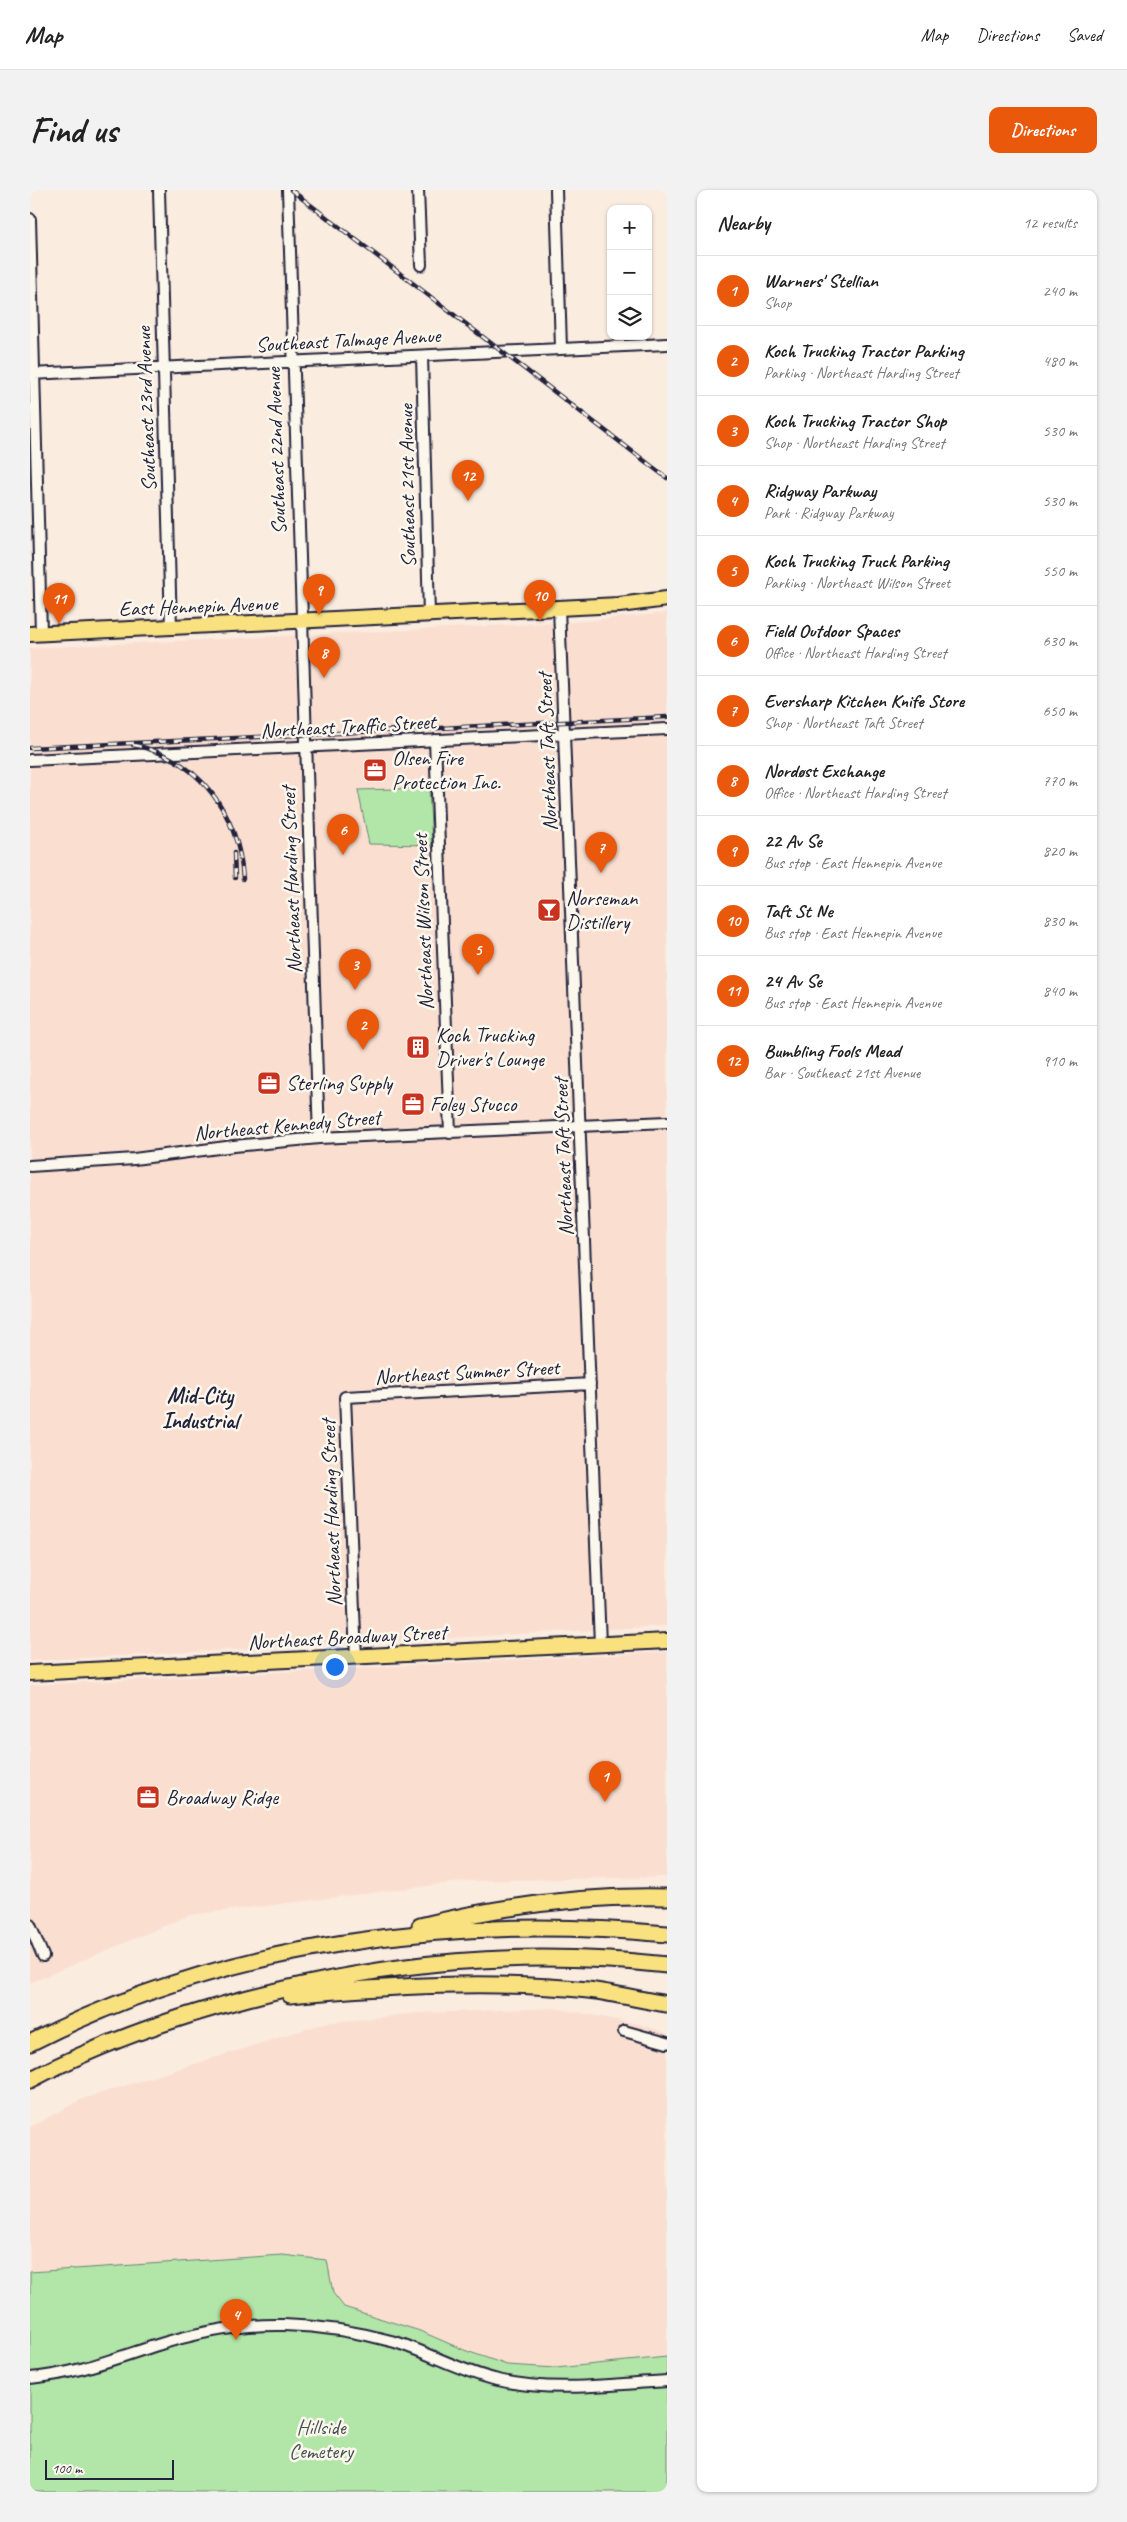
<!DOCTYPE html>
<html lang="en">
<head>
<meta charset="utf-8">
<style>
  :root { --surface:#fff; --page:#f2f2f2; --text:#222; --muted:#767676; --line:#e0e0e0; --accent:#ea580c }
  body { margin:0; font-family:Caveat,sans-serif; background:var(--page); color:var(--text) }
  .controls { position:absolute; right:15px; top:15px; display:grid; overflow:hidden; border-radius:10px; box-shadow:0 1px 4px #0004 }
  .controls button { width:45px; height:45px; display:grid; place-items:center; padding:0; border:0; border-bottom:1px solid var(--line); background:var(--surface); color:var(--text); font:25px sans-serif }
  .scale { position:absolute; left:15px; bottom:12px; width:129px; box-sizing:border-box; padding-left:5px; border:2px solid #22223b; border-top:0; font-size:14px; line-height:18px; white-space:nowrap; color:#22223b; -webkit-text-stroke:4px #fbf7ec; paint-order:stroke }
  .you { position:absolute; left:304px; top:1476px; width:18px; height:18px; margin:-12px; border:4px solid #fff; border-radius:50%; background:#1a73e8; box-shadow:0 0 0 8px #1a73e833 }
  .badge { display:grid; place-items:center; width:32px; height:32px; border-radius:50%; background:var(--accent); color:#fff; font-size:16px; font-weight:700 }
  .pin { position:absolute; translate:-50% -41px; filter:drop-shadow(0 1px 2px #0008) }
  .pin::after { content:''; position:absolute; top:26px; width:18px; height:15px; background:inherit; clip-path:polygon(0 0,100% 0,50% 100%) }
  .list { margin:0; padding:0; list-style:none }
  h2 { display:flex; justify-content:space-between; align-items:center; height:65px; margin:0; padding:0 20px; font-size:21px }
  h2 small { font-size:16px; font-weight:400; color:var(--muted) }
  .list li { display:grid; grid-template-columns:32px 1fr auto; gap:15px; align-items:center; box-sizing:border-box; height:70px; padding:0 20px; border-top:1px solid var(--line) }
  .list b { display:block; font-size:19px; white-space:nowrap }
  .list p { margin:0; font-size:16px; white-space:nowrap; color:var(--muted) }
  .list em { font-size:16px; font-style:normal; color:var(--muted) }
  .icon { flex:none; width:28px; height:28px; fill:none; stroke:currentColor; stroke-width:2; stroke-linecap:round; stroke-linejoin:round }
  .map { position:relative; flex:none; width:637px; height:2302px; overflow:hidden; border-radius:10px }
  header { display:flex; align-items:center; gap:30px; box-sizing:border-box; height:70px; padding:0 25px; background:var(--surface); border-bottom:1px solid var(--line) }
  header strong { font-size:24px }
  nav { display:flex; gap:28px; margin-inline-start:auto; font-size:18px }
  .intro { display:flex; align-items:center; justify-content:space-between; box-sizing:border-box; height:120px; padding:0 30px }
  h1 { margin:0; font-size:35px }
  .button { padding:12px 22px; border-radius:10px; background:var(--accent); color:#fff; font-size:18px; font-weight:700 }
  main { display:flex; gap:30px; padding:0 30px }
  aside { flex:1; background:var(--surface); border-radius:10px; box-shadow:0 1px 4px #0004 }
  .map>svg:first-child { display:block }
  .built { fill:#fadfd1 }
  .green { fill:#b1e6a8; stroke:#6a8472 }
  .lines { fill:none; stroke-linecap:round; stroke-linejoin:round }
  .minor-casing { stroke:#22223b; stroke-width:14 }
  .major-casing { stroke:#22223b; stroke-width:18 }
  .highway-casing { stroke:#22223b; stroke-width:19 }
  .minor { stroke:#fbf7ec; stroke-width:10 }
  .major { stroke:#fae180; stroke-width:14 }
  .highway { stroke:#fae180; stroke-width:15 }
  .rail-casing { stroke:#22223b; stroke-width:4.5 }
  .rail { stroke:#fbf7ec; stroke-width:2.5; stroke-dasharray:8; stroke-linecap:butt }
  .labels { text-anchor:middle; stroke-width:5; stroke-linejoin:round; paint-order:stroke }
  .street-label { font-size:21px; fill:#22223b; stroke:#fbf7ec }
  .poi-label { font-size:21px; fill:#22223b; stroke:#fbf7ec; text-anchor:start }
  .park-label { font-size:21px; fill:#465356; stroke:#fbf7ec }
  .neighbourhood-label { font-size:22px; font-weight:bold; fill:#22223b; stroke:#fbf7ec }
</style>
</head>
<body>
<header>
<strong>Map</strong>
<nav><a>Map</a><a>Directions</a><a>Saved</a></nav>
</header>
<div class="intro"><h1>Find us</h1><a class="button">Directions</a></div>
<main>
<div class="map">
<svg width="637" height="2302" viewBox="0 0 637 2302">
  <rect width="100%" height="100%" fill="#fbece0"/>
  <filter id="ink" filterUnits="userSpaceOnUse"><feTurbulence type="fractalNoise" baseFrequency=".02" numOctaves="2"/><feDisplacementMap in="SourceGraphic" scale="10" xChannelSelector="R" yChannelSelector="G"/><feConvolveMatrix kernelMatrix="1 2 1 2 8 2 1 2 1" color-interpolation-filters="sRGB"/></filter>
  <g filter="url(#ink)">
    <path class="built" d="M 637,423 L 637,1436 L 0,1471 L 0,458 L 543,432 Z
      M 637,1462 L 637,1687 L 438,1691 L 160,1725 L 0,1793 L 0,1495 Z
      M 525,1818 L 609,1834 L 637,1843 L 637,2167 L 526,2178 L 477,2175 L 434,2160 L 390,2141 L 314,2117 L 303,2103 L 296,2070 L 252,2065 L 0,2082 L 0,1937 L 52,1909 L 295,1833 L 388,1823 Z"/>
    <path class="green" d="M 399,598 L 402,655 L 339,654 L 328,600 Z
      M 252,2065 L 297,2070 L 303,2103 L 314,2117 L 390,2141 L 434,2160 L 477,2175 L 526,2178 L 637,2167 L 637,2302 L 0,2302 L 0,2082 Z"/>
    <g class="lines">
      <g class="minor-casing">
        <path id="minor" d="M 129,0 L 141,438
          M 258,0 L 289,948
          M 388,0 L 391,75
          M 526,0 L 531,158
          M 0,29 L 11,443
          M 392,166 L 399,425
          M 0,184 L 637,154
          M 529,418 L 570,1454
          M 405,550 L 420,943
          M 0,570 L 637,539
          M 0,976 L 104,969 L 204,956 L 289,948 L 637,932
          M 326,1467 L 315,1207 L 560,1194
          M 0,1735 L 13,1766
          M 594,1841 L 637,1853
          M 0,2188 C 45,2184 81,2170 124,2156 C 165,2143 210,2134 254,2135 C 291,2136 329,2142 365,2152 C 400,2163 432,2182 468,2190 C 523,2203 581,2194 637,2191"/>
      </g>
      <g class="major-casing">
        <path id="major" d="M 0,444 L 589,415 L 637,409
          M 0,1483 L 637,1451"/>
      </g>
      <g class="highway-casing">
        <path id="highway" d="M 390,1736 C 471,1716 554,1705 637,1707
          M 260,1805 C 360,1796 459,1790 558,1800 C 584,1803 611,1810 637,1814
          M 0,1853 C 196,1753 421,1724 637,1744
          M 0,1890 C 70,1853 142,1828 218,1808 C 360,1771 491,1759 637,1775"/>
      </g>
      <use href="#minor" class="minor"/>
      <use href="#major" class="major"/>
      <use href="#highway" class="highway"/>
      <g class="rail-casing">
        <path id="rail" d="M 261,0 L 637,288
          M 103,555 C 170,568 209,625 213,689
          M 0,558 L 637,527
          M 204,663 L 205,688"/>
      </g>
      <use href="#rail" class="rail"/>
    </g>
  </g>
  <defs>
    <g id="office-square" transform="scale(1.25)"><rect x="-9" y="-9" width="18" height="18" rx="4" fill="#c8321e" stroke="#fbf7ec"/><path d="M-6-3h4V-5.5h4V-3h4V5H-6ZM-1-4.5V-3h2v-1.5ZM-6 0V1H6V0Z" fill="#fff"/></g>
    <g id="bar-square" transform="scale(1.25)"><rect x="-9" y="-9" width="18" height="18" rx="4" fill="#c8321e" stroke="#fbf7ec"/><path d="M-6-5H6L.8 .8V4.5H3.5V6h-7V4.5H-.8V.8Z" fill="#fff"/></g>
    <g id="building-square" transform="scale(1.25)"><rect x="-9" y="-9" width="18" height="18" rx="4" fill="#c8321e" stroke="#fbf7ec"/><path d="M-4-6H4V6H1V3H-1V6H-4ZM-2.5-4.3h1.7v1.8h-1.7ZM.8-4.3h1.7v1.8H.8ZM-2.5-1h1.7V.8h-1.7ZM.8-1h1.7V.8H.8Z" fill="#fff"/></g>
  </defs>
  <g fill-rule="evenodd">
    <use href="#office-square" x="345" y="580"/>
    <use href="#bar-square" x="519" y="720"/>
    <use href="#building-square" x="388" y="857"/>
    <use href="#office-square" x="239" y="893"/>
    <use href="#office-square" x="383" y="914"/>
    <use href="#office-square" x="118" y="1607"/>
  </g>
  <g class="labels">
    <g class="street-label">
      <text transform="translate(318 150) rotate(-3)" y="7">Southeast Talmage Avenue</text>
      <text transform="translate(116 219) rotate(-92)" y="7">Southeast 23rd Avenue</text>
      <text transform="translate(246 261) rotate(-92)" y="7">Southeast 22nd Avenue</text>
      <text transform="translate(377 296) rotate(-91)" y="7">Southeast 21st Avenue</text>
      <text transform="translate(168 416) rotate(-2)" y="7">East Hennepin Avenue</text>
      <text transform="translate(318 536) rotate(-3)" y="7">Northeast Traffic Street</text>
      <text transform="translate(517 562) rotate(-92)" y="7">Northeast Taft Street</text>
      <text transform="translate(261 690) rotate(-92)" y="7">Northeast Harding Street</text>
      <text transform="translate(393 732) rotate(-92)" y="7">Northeast Wilson Street</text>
      <text transform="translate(257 935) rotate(-5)" y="7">Northeast Kennedy Street</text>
      <text transform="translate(533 967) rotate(-92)" y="7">Northeast Taft Street</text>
      <text transform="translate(437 1182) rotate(-3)" y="7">Northeast Summer Street</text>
      <text transform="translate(301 1323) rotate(-92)" y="7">Northeast Harding Street</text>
      <text transform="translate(317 1447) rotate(-3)" y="7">Northeast Broadway Street</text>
    </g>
    <g class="poi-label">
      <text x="362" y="575">Olsen Fire<tspan x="362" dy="24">Protection Inc.</tspan></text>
      <text x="536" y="715">Norseman<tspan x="536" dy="24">Distillery</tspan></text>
      <text x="406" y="852">Koch Trucking<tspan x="406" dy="24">Driver's Lounge</tspan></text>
      <text x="256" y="900">Sterling Supply</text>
      <text x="400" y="921">Foley Stucco</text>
      <text x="136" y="1614">Broadway Ridge</text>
    </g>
    <g class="park-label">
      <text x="291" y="2244">Hillside<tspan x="291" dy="24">Cemetery</tspan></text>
    </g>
    <g class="neighbourhood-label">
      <text x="170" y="1213">Mid-City<tspan x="170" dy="25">Industrial</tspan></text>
    </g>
  </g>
</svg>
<div class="controls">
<button>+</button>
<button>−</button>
<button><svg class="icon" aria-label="layers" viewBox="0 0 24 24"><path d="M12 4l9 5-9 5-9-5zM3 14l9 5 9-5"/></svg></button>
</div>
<div class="scale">100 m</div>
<div class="you"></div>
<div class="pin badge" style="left:575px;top:1612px">1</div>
<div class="pin badge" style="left:333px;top:860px">2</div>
<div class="pin badge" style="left:325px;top:800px">3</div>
<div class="pin badge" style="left:206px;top:2150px">4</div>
<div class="pin badge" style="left:448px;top:785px">5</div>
<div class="pin badge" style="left:313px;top:665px">6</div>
<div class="pin badge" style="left:571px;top:683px">7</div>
<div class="pin badge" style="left:294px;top:488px">8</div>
<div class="pin badge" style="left:289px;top:425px">9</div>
<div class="pin badge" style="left:510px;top:431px">10</div>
<div class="pin badge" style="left:29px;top:434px">11</div>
<div class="pin badge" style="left:438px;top:311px">12</div>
</div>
<aside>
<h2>Nearby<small>12 results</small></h2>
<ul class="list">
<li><span class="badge">1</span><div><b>Warners' Stellian</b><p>Shop</p></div><em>240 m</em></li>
<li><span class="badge">2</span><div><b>Koch Trucking Tractor Parking</b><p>Parking · Northeast Harding Street</p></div><em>480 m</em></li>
<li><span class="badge">3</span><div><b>Koch Trucking Tractor Shop</b><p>Shop · Northeast Harding Street</p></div><em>530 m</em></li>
<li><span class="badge">4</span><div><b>Ridgway Parkway</b><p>Park · Ridgway Parkway</p></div><em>530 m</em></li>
<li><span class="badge">5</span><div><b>Koch Trucking Truck Parking</b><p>Parking · Northeast Wilson Street</p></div><em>550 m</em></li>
<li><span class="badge">6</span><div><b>Field Outdoor Spaces</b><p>Office · Northeast Harding Street</p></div><em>630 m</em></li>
<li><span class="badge">7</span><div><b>Eversharp Kitchen Knife Store</b><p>Shop · Northeast Taft Street</p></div><em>650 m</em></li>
<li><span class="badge">8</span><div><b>Nordøst Exchange</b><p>Office · Northeast Harding Street</p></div><em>770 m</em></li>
<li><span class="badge">9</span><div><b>22 Av Se</b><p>Bus stop · East Hennepin Avenue</p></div><em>820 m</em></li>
<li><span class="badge">10</span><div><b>Taft St Ne</b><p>Bus stop · East Hennepin Avenue</p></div><em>830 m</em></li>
<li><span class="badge">11</span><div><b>24 Av Se</b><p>Bus stop · East Hennepin Avenue</p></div><em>840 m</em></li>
<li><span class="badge">12</span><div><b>Bumbling Fools Mead</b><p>Bar · Southeast 21st Avenue</p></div><em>910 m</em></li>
</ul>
</aside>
</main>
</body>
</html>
